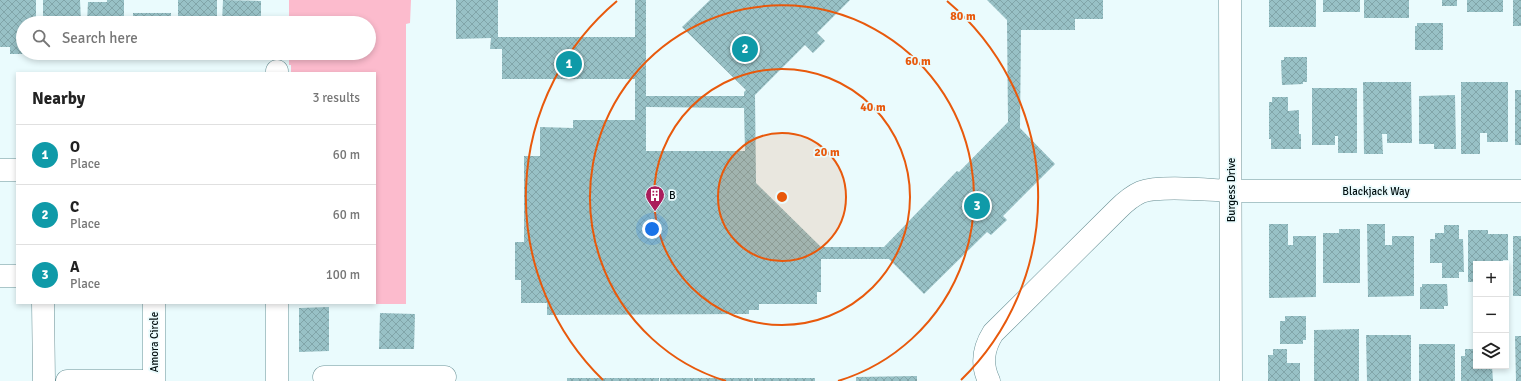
<!DOCTYPE html>
<html lang="en">
<head>
<meta charset="utf-8">
<style>
  :root { --surface:#fff; --page:#f6f6f6; --text:#222; --muted:#767676; --line:#e0e0e0; --accent:#aa1d5c }
  body { margin:0; font-family:Signika,sans-serif; background:var(--page); color:var(--text) }
  .controls { position:absolute; right:12px; bottom:12px; display:grid; overflow:hidden; border-radius:0px; box-shadow:0 2px 6px #0003 }
  .controls button { width:36px; height:36px; display:grid; place-items:center; padding:0; border:0; border-bottom:1px solid var(--line); background:var(--surface); color:var(--text); font:20px sans-serif }
  .you { position:absolute; left:652px; top:229px; width:14px; height:14px; margin:-10px; border:3px solid #fff; border-radius:50%; background:#1a73e8; box-shadow:0 0 0 6px #1a73e833 }
  .badge { display:grid; place-items:center; width:26px; height:26px; border-radius:50%; background:var(--accent); color:#fff; font-size:13px; font-weight:700 }
  .pin { position:absolute; translate:-50% -50%; border:2px solid #fff; box-shadow:0 1px 4px #0006 }
  .list { margin:0; padding:0; list-style:none }
  h2 { display:flex; justify-content:space-between; align-items:center; height:52px; margin:0; padding:0 16px; font-size:17px }
  h2 small { font-size:13px; font-weight:400; color:var(--muted) }
  .list li { display:grid; grid-template-columns:26px 1fr auto; gap:12px; align-items:center; box-sizing:border-box; height:60px; padding:0 16px; border-top:1px solid var(--line) }
  .list b { display:block; font-size:15px; white-space:nowrap }
  .list p { margin:0; font-size:13px; white-space:nowrap; color:var(--muted) }
  .list em { font-size:13px; font-style:normal; color:var(--muted) }
  .icon { flex:none; width:22px; height:22px; fill:none; stroke:currentColor; stroke-width:2; stroke-linecap:round; stroke-linejoin:round }
  .map { position:relative; flex:none; width:1521px; height:381px; overflow:hidden }
  .search { position:absolute; background:var(--surface); box-shadow:0 2px 6px #0003; left:16px; top:16px; width:360px; height:44px; display:flex; align-items:center; gap:10px; box-sizing:border-box; padding:0 14px; border-radius:22px; color:var(--muted); font-size:15px }
  .panel { position:absolute; background:var(--surface); box-shadow:0 2px 6px #0003; left:16px; top:72px; width:360px; height:232px; border-radius:0px }
  .map>svg:first-child { display:block }
  .green { fill:#fcbbcd }
  .building { fill:url(#building-cross-hatch); fill-rule:evenodd }
  .lines { fill:none; stroke-linecap:round; stroke-linejoin:round }
  .minor-casing { stroke:#6a9196; stroke-width:23 }
  .minor { stroke:#fff; stroke-width:22 }
  .ring { fill:none; stroke:#e8590c; stroke-width:2 }
  .labels { text-anchor:middle; stroke-width:3.5; stroke-linejoin:round; paint-order:stroke }
  .street-label { font-size:11px; fill:#020f10; stroke:#eafbfd }
  .poi-label { font-size:11px; fill:#020f10; stroke:#eafbfd; text-anchor:start }
  .centre { fill:#e8590c; stroke:#eafbfd; stroke-width:2 }
  .ring-label { font-size:12px; text-anchor:middle; font-weight:bold; fill:#e8590c; stroke:#eafbfd; stroke-width:3.5; stroke-linejoin:round; paint-order:stroke }
</style>
</head>
<body>
<div class="map">
<svg width="1521" height="381" viewBox="0 0 1521 381">
  <defs>
    <pattern id="building-cross-hatch" width="8" height="8" patternUnits="userSpaceOnUse"><rect width="8" height="8" fill="#98c1c6"/><path d="M0 0l8 8M0 8l8-8" fill="none" stroke="#81a5a9"/></pattern>
  </defs>
  <rect width="100%" height="100%" fill="#eafbfd"/>
  <path class="green" d="M 289,0 L 411,0 L 410,23 L 406,24 L 406,304 L 291,304 L 375,303 L 375,73 L 291,73 L 291,65 L 289,65 L 289,53 L 369,53 L 369,23 L 289,23 Z"/>
  <path class="building" d="M 0,0 L 36,0 L 36,23 L 23,23 L 23,54 L 10,54 L 10,47 L 0,47 Z
    M 43,0 L 80,0 L 81,23 L 43,23 Z
    M 107,0 L 124,0 L 124,23 L 87,23 L 88,2 L 107,2 Z
    M 178,0 L 217,0 L 217,23 L 178,23 Z
    M 223,0 L 261,1 L 261,23 L 222,23 Z
    M 456,0 L 498,0 L 498,37 L 635,37 L 635,0 L 646,0 L 646,96 L 744,96 L 744,92 L 746,90 L 682,27 L 710,0 L 850,0 L 817,33 L 825,41 L 813,53 L 805,45 L 755,95 L 756,183 L 821,247 L 884,247 L 957,171 L 959,172 L 1008,122 L 1007,20 L 987,0 L 1103,0 L 1103,19 L 1075,19 L 1075,30 L 1021,30 L 1020,128 L 1055,164 L 1003,216 L 1007,220 L 991,235 L 987,232 L 924,294 L 889,259 L 821,259 L 821,292 L 817,292 L 817,304 L 759,304 L 759,310 L 749,310 L 749,314 L 547,315 L 547,303 L 521,303 L 521,280 L 515,280 L 515,242 L 524,242 L 524,156 L 540,156 L 540,127 L 573,128 L 573,120 L 635,120 L 635,79 L 502,79 L 502,49 L 490,49 L 491,38 L 456,39 ZM 646,107 L 744,108 L 745,151 L 646,151 Z
    M 1269,0 L 1316,0 L 1316,27 L 1269,27 Z
    M 1323,0 L 1360,0 L 1360,12 L 1323,12 Z
    M 1364,0 L 1409,0 L 1409,18 L 1364,18 Z
    M 1442,0 L 1457,0 L 1457,6 L 1442,6 Z
    M 1467,0 L 1503,0 L 1503,12 L 1467,12 Z
    M 1513,0 L 1521,0 L 1521,26 L 1513,26 Z
    M 133,13 L 171,13 L 171,23 L 133,23 Z
    M 1417,23 L 1443,23 L 1443,50 L 1415,50 L 1415,26 L 1417,26 Z
    M 133,53 L 171,53 L 171,57 L 133,57 Z
    M 189,53 L 216,53 L 216,55 L 189,55 Z
    M 1284,57 L 1307,57 L 1307,82 L 1303,82 L 1303,84 L 1282,85 L 1281,60 L 1284,60 Z
    M 1363,82 L 1411,82 L 1412,143 L 1387,143 L 1387,134 L 1382,134 L 1383,154 L 1364,154 Z
    M 1461,82 L 1508,82 L 1508,142 L 1487,142 L 1487,133 L 1480,133 L 1480,154 L 1461,154 Z
    M 1312,88 L 1357,88 L 1357,153 L 1338,153 L 1338,136 L 1335,136 L 1335,145 L 1312,145 Z
    M 1515,90 L 1521,90 L 1521,145 L 1515,145 Z
    M 1455,95 L 1456,149 L 1434,149 L 1434,144 L 1419,144 L 1419,96 Z
    M 1272,97 L 1288,97 L 1288,111 L 1299,110 L 1299,134 L 1301,134 L 1301,149 L 1271,149 L 1271,139 L 1269,139 L 1269,102 L 1272,102 Z
    M 1269,224 L 1288,224 L 1288,245 L 1293,245 L 1293,236 L 1316,236 L 1316,297 L 1269,298 Z
    M 1367,224 L 1385,224 L 1385,245 L 1392,245 L 1392,236 L 1414,236 L 1414,296 L 1368,297 Z
    M 1444,225 L 1459,225 L 1459,239 L 1463,239 L 1464,272 L 1459,272 L 1459,278 L 1442,278 L 1442,263 L 1430,263 L 1430,239 L 1435,239 L 1435,233 L 1444,233 Z
    M 1339,229 L 1360,229 L 1360,283 L 1323,283 L 1323,233 L 1339,233 Z
    M 1468,230 L 1488,230 L 1488,234 L 1508,234 L 1508,260 L 1503,260 L 1503,264 L 1476,264 L 1476,282 L 1468,282 Z
    M 1513,236 L 1521,236 L 1521,296 L 1513,296 Z
    M 1422,284 L 1447,284 L 1448,306 L 1444,306 L 1444,309 L 1420,309 L 1420,287 L 1422,287 Z
    M 329,307 L 329,351 L 299,352 L 299,308 Z
    M 380,313 L 415,314 L 414,349 L 379,349 Z
    M 1285,316 L 1306,316 L 1306,340 L 1303,340 L 1303,344 L 1280,344 L 1280,321 L 1285,321 Z
    M 1506,316 L 1508,316 L 1508,338 L 1506,339 Z
    M 1359,329 L 1359,381 L 1314,381 L 1314,330 Z
    M 1366,335 L 1411,335 L 1411,381 L 1367,381 Z
    M 1515,336 L 1521,336 L 1521,381 L 1516,381 Z
    M 1419,344 L 1455,344 L 1455,381 L 1419,381 Z
    M 1273,349 L 1287,349 L 1287,363 L 1300,363 L 1300,381 L 1268,381 L 1268,355 L 1273,355 Z
    M 1465,349 L 1476,349 L 1476,366 L 1492,366 L 1493,381 L 1461,381 L 1461,356 L 1465,356 Z
    M 917,376 L 917,381 L 856,381 L 856,377 Z
    M 567,378 L 659,378 L 659,381 L 567,381 Z
    M 660,378 L 753,378 L 753,381 L 660,381 Z
    M 754,378 L 815,378 L 815,381 L 754,381 Z"/>
  <g class="lines">
    <g class="minor-casing">
      <path id="minor" d="M 1230,0 L 1231,381
        M 277,71 L 277,73
        M 0,170 L 17,170
        M 0,276 L 17,276
        M 43,303 L 44,381
        M 277,303 L 277,381
        M 324,377 L 445,377
        M 67,381 L 154,381
        M 154,381 L 154,303
        M 989,381 C 981,364 983,349 993,333 L 1118,209 C 1125,202 1132,196 1141,192 C 1160,185 1209,190 1231,191 L 1521,191"/>
    </g>
    <use href="#minor" class="minor"/>
  </g>
  <circle cx="782" cy="197" r="64" fill="#e8590c" fill-opacity=".12"/>
  <g class="ring">
    <circle cx="782" cy="197" r="64"/>
    <circle cx="782" cy="197" r="128"/>
    <path d="M726 381A192 192 0 1 1 838 381"/>
    <path d="M603 380A256 256 0 0 1 617 1M947 1A256 256 0 0 1 961 380"/>
  </g>
  <defs>
    <g id="building-pin" transform="scale(1)"><path d="M0 17L-7.5 6A9.5 9.5 0 1 1 7.5 6Z" fill="#aa1d5c" stroke="#eafbfd"/><path d="M-4-6H4V6H1V3H-1V6H-4ZM-2.5-4.3h1.7v1.8h-1.7ZM.8-4.3h1.7v1.8H.8ZM-2.5-1h1.7V.8h-1.7ZM.8-1h1.7V.8H.8Z" fill="#fff"/></g>
  </defs>
  <g fill-rule="evenodd">
    <use href="#building-pin" x="655" y="195"/>
  </g>
  <g class="labels">
    <g class="street-label">
      <text transform="translate(1231 190) rotate(-90)" y="4">Burgess Drive</text>
      <text x="1376" y="195">Blackjack Way</text>
      <text transform="translate(154 342) rotate(-90)" y="4">Amora Circle</text>
    </g>
    <g class="poi-label">
      <text x="669" y="199">B</text>
    </g>
  </g>
  <circle cx="782" cy="197" r="6" class="centre"/>
  <g class="ring-label">
    <text x="963" y="20">80 m</text>
    <text x="918" y="65">60 m</text>
    <text x="873" y="111">40 m</text>
    <text x="827" y="156">20 m</text>
  </g>
</svg>
<div class="controls">
<button>+</button>
<button>−</button>
<button><svg class="icon" aria-label="layers" viewBox="0 0 24 24"><path d="M12 4l9 5-9 5-9-5zM3 14l9 5 9-5"/></svg></button>
</div>
<div class="you"></div>
<div class="pin badge" style="left:569px;top:64px;background:#0f9aa8">1</div>
<div class="pin badge" style="left:745px;top:49px;background:#0f9aa8">2</div>
<div class="pin badge" style="left:977px;top:206px;background:#0f9aa8">3</div>
<div class="search"><svg class="icon" aria-label="search" viewBox="0 0 24 24"><circle cx="10" cy="10" r="6"/><path d="M15 15l6 6"/></svg>Search here</div>
<section class="panel">
<h2>Nearby<small>3 results</small></h2>
<ul class="list">
<li><span class="badge" style="background:#0f9aa8">1</span><div><b>O</b><p>Place</p></div><em>60 m</em></li>
<li><span class="badge" style="background:#0f9aa8">2</span><div><b>C</b><p>Place</p></div><em>60 m</em></li>
<li><span class="badge" style="background:#0f9aa8">3</span><div><b>A</b><p>Place</p></div><em>100 m</em></li>
</ul>
</section>
</div>
</body>
</html>
